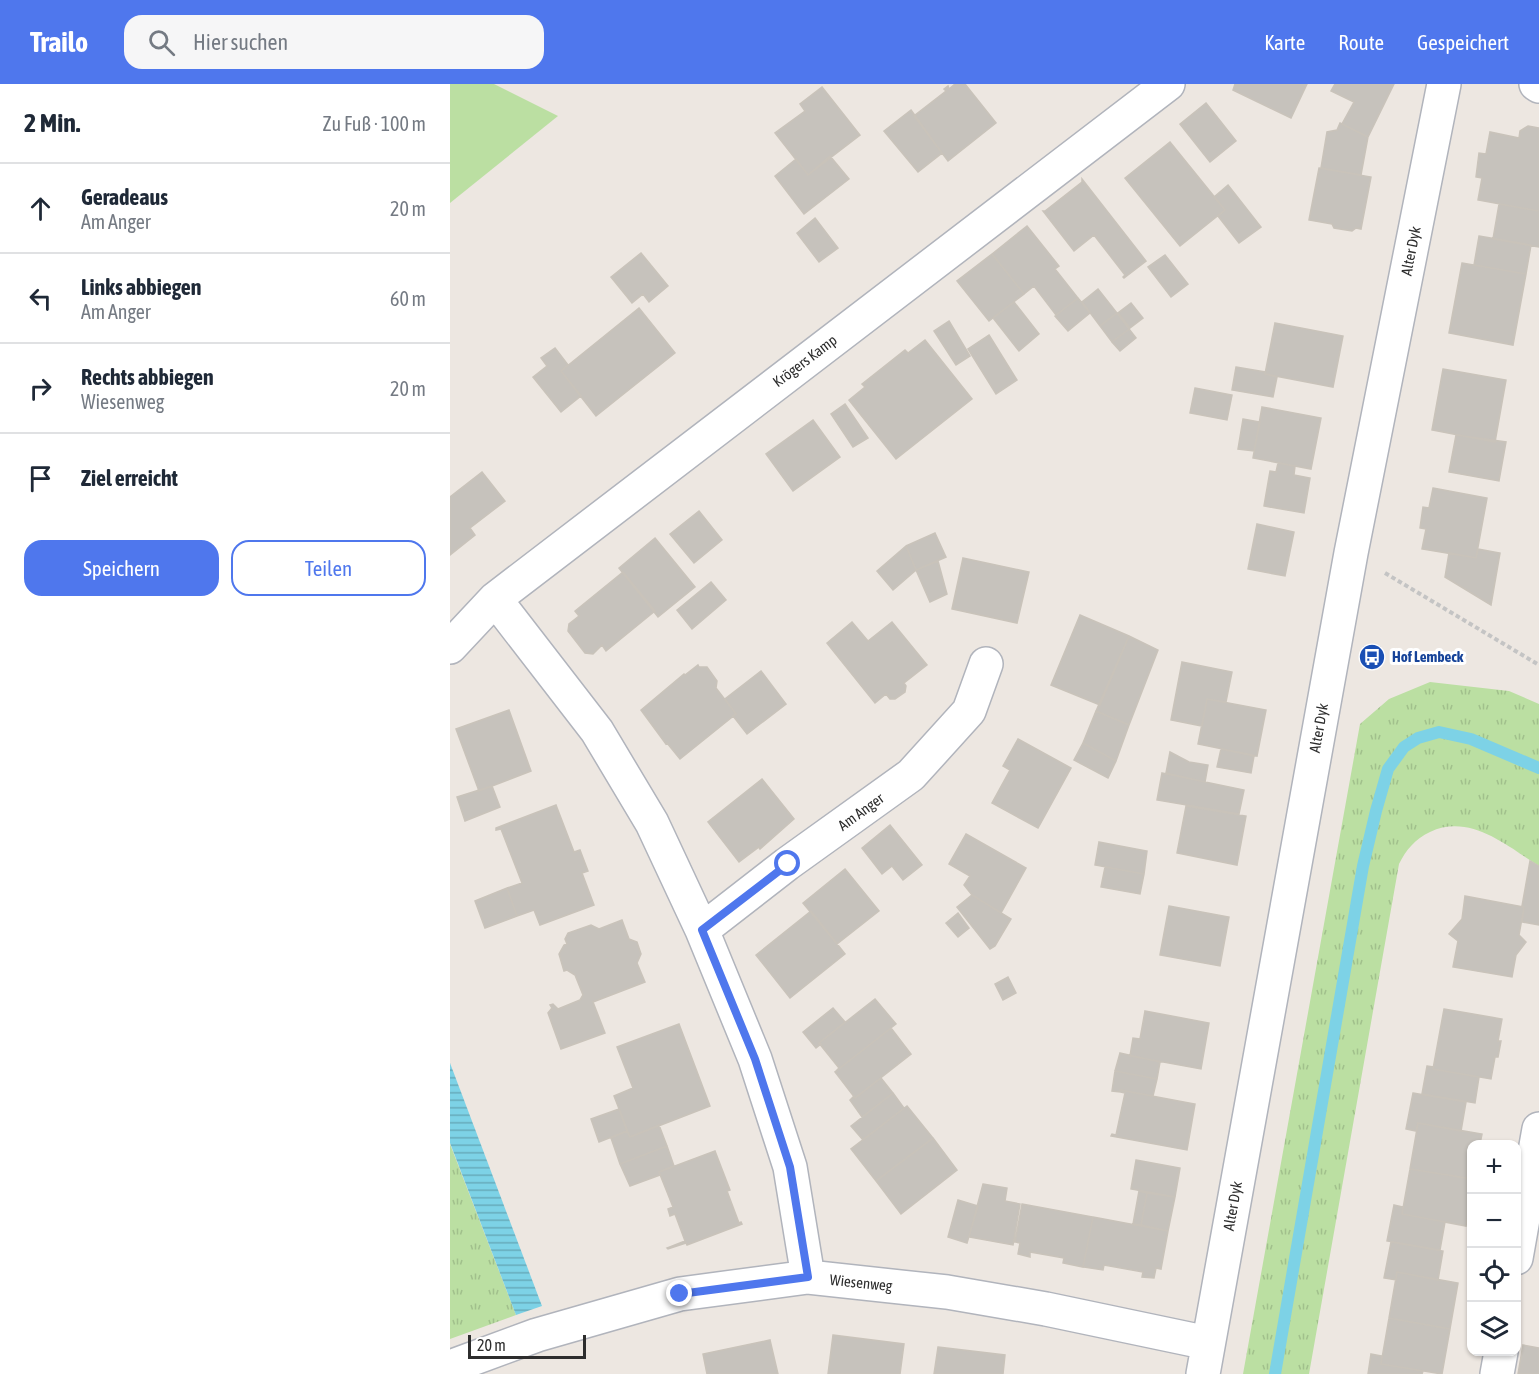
<!DOCTYPE html>
<html lang="de">
<head>
<meta charset="utf-8">
<style>
  :root { --surface:#fff; --page:#f6f6f7; --text:#1f2937; --muted:#747a83; --line:#e0e1e3; --accent:#4f77ed }
  body { margin:0; font-family:"Asap Condensed",sans-serif; background:var(--page); color:var(--text) }
  .controls { position:absolute; right:18px; bottom:18px; display:grid; overflow:hidden; border-radius:12px; box-shadow:0 2px 4px #0004 }
  .controls button { width:54px; height:54px; display:grid; place-items:center; padding:0; border:0; border-bottom:2px solid var(--line); background:var(--surface); color:var(--text); font:30px sans-serif }
  .scale { position:absolute; left:18px; bottom:15px; width:118px; box-sizing:border-box; padding-left:6px; border:3px solid #2d2d2d; border-top:0; font-size:16px; line-height:21px; white-space:nowrap; color:#2d2d2d; -webkit-text-stroke:4px #fff; paint-order:stroke }
  .stop { position:absolute; width:18px; height:18px; margin:-14px; border:4px solid #4f77ed; border-radius:50%; background:#fff }
  .stop.end { background:#4f77ed; border-color:#fff; box-shadow:0 2px 6px #0008 }
  .list { margin:0; padding:0; list-style:none }
  h2 { display:flex; justify-content:space-between; align-items:center; height:78px; margin:0; padding:0 24px; font-size:26px }
  h2 small { font-size:20px; font-weight:400; color:var(--muted) }
  .list li { display:grid; grid-template-columns:39px 1fr auto; gap:18px; align-items:center; box-sizing:border-box; height:90px; padding:0 24px; border-top:2px solid var(--line) }
  .list b { display:block; font-size:22px; white-space:nowrap }
  .list p { margin:0; font-size:20px; white-space:nowrap; color:var(--muted) }
  .list em { font-size:20px; font-style:normal; color:var(--muted) }
  .actions { display:flex; gap:12px; padding:18px 24px }
  .actions a { flex:1; padding:14px 0; border:2px solid var(--accent); border-radius:18px; text-align:center; font-size:21px; color:var(--accent) }
  .actions .main { background:var(--accent); color:#fff }
  .icon { flex:none; width:33px; height:33px; fill:none; stroke:currentColor; stroke-width:2; stroke-linecap:round; stroke-linejoin:round }
  .map { position:relative; flex:none; width:1089px; height:1290px; overflow:hidden }
  header { display:flex; align-items:center; gap:36px; box-sizing:border-box; height:84px; padding:0 30px; background:var(--accent); color:#fff }
  header strong { font-size:28px }
  nav { display:flex; gap:33px; margin-inline-start:auto; font-size:21px }
  .search { width:420px; height:54px; background:var(--page); display:flex; align-items:center; gap:15px; box-sizing:border-box; padding:0 21px; border-radius:18px; color:var(--muted); font-size:22px }
  main { display:flex }
  aside { flex:1; background:var(--surface) }
  .map>svg:first-child { display:block }
  .grass { fill:url(#grass-tufts) }
  .park { fill:#bbdfa2 }
  .water { fill:url(#water-rules) }
  .lines { fill:none; stroke-linecap:round; stroke-linejoin:round }
  .stream { stroke:#7dd2e6; stroke-width:12 }
  .building { fill:#c6c2bc; stroke:#c9c3ba; stroke-width:1.5 }
  .street-casing { stroke:#b1b4bc; stroke-width:36 }
  .path { stroke:#c4c4c4; stroke-width:4; stroke-dasharray:4.5 3; stroke-linecap:butt }
  .street { stroke:#fff; stroke-width:33 }
  .route { stroke:#4f77ed; stroke-width:8 }
  .labels { text-anchor:middle; stroke-width:6; stroke-linejoin:round; paint-order:stroke }
  .street-label { font-size:15px; fill:#2d2d2d; stroke:#fff }
  .transit-label { font-size:15px; font-weight:bold; fill:#164399; stroke:#fff; text-anchor:start }
</style>
</head>
<body>
<header>
<strong>Trailo</strong>
<div class="search"><svg class="icon" aria-label="search" viewBox="0 0 24 24"><circle cx="10" cy="10" r="6"/><path d="M15 15l6 6"/></svg>Hier suchen</div>
<nav><a>Karte</a><a>Route</a><a>Gespeichert</a></nav>
</header>
<main>
<aside>
<h2>2 Min.<small>Zu Fuß · 100 m</small></h2>
<ul class="list">
<li><svg class="icon" aria-label="ahead" viewBox="0 0 24 24"><path d="M12 20V5M6 11l6-6 6 6"/></svg><div><b>Geradeaus</b><p>Am Anger</p></div><em>20 m</em></li>
<li><svg class="icon" aria-label="left" viewBox="0 0 24 24"><path d="M17 20v-9H6M10 6l-5 5 5 5"/></svg><div><b>Links abbiegen</b><p>Am Anger</p></div><em>60 m</em></li>
<li><svg class="icon" aria-label="right" viewBox="0 0 24 24"><path d="M7 20v-9h11M14 6l5 5-5 5"/></svg><div><b>Rechts abbiegen</b><p>Wiesenweg</p></div><em>20 m</em></li>
<li><svg class="icon" aria-label="arrive" viewBox="0 0 24 24"><path d="M6 21V4h12l-3 4 3 4H6"/></svg><div><b>Ziel erreicht</b></div></li>
</ul>
<div class="actions"><a class="main">Speichern</a><a>Teilen</a></div>
</aside>
<div class="map">
<svg width="1089" height="1290" viewBox="0 0 1089 1290">
  <defs>
    <pattern id="grass-tufts" width="24" height="20" patternUnits="userSpaceOnUse" patternTransform="scale(1.5)"><rect width="24" height="20" fill="#bbdfa2"/><path d="M3 7l-1-3M5 7V3M7 7l1-3M15 17l-1-3M17 17v-4M19 17l1-3" fill="none" stroke="#a1c08c"/></pattern>
    <pattern id="water-rules" width="6" height="5" patternUnits="userSpaceOnUse" patternTransform="scale(1.5)"><rect width="6" height="5" fill="#7dd2e6"/><path d="M0 2.5h6" fill="none" stroke="#67abbb"/></pattern>
  </defs>
  <rect width="100%" height="100%" fill="#ede7e1"/>
  <path class="grass" d="M 980,598 L 1059,607 L 1089,620 L 1089,782 C 1057,762 1020,729 980,748 C 965,755 956,766 949,780 L 859,1290 L 793,1290 L 910,640 L 939,615 Z
    M 0,1060 L 66,1231 L 0,1255 Z"/>
  <path class="park" d="M 0,0 L 44,0 L 108,32 L 0,119 Z"/>
  <path class="water" d="M 0,979 L 92,1222 L 66,1231 L 0,1059 Z"/>
  <g class="lines">
    <path class="stream" d="M 825,1290 L 913,782 L 926,727 L 938,685 L 954,663 L 968,654 L 989,648 L 1021,655 L 1089,684"/>
  </g>
  <path class="building" d="M 505,0 L 515,0 L 546,39 L 498,77 L 464,32 L 496,7 L 494,5 L 498,2 L 499,5 Z
    M 785,0 L 857,0 L 841,34 L 783,6 Z
    M 885,0 L 944,0 L 918,53 L 892,40 L 904,18 L 881,7 Z
    M 372,3 L 410,51 L 358,91 L 325,49 L 355,27 L 350,20 Z
    M 756,19 L 786,57 L 760,78 L 730,40 Z
    M 461,26 L 492,69 L 468,88 L 434,47 Z
    M 890,39 L 918,53 L 911,91 L 871,84 L 877,48 L 887,46 Z
    M 1078,42 L 1089,44 L 1089,127 L 1028,116 L 1032,94 L 1026,93 L 1029,69 L 1036,70 L 1040,48 L 1069,54 L 1070,47 Z
    M 720,58 L 775,126 L 730,162 L 675,94 Z
    M 380,72 L 399,95 L 354,130 L 325,92 L 346,75 L 358,91 Z
    M 869,84 L 921,93 L 911,145 L 906,144 L 902,147 L 884,144 L 882,140 L 859,136 Z
    M 632,95 L 696,177 L 674,194 L 673,193 L 675,191 L 644,151 L 624,167 L 593,127 L 595,127 L 632,98 Z
    M 778,101 L 811,143 L 789,159 L 768,132 L 775,126 L 764,113 Z
    M 1049,120 L 1089,127 L 1089,163 L 1043,155 Z
    M 365,134 L 388,164 L 369,178 L 347,149 Z
    M 577,142 L 609,182 L 605,185 L 628,214 L 606,231 L 584,202 L 574,210 L 542,170 Z
    M 1029,152 L 1081,161 L 1076,190 L 1024,181 Z
    M 191,169 L 218,202 L 199,218 L 193,210 L 182,219 L 161,193 Z
    M 542,170 L 574,210 L 539,237 L 507,197 Z
    M 715,171 L 738,200 L 721,213 L 698,183 Z
    M 1012,179 L 1076,190 L 1063,261 L 999,249 Z
    M 648,205 L 667,229 L 650,242 L 632,218 Z
    M 628,214 L 640,229 L 618,247 L 605,232 Z
    M 564,218 L 589,250 L 569,267 L 543,234 Z
    M 681,219 L 693,234 L 680,244 L 668,229 Z
    M 189,224 L 225,269 L 146,332 L 111,287 Z
    M 667,229 L 679,245 L 662,258 L 650,242 Z
    M 499,237 L 520,272 L 506,281 L 484,247 Z
    M 825,239 L 893,252 L 883,303 L 815,290 Z
    M 679,245 L 686,254 L 670,267 L 662,258 Z
    M 539,251 L 567,296 L 546,310 L 518,265 Z
    M 475,256 L 522,315 L 446,375 L 399,316 L 415,303 L 412,300 L 455,266 L 458,269 Z
    M 105,264 L 118,281 L 111,287 L 131,312 L 111,328 L 83,293 L 97,282 L 91,274 Z
    M 786,283 L 815,288 L 815,290 L 827,293 L 823,313 L 782,306 Z
    M 993,285 L 1056,296 L 1045,358 L 982,346 Z
    M 745,304 L 782,311 L 777,336 L 740,329 Z
    M 395,320 L 418,354 L 403,363 L 381,330 Z
    M 812,323 L 871,334 L 861,385 L 803,374 Z
    M 793,335 L 810,338 L 804,367 L 788,365 Z
    M 363,336 L 390,373 L 343,407 L 316,370 Z
    M 1006,351 L 1056,358 L 1049,397 L 999,388 Z
    M 828,379 L 845,382 L 844,391 L 860,394 L 854,429 L 814,422 L 820,387 L 826,388 Z
    M 32,388 L 55,417 L 20,444 L 25,451 L 0,471 L 0,413 Z
    M 983,404 L 1037,414 L 1026,474 L 972,465 L 976,445 L 970,444 L 973,423 L 979,424 Z
    M 249,427 L 272,456 L 244,479 L 220,450 Z
    M 807,440 L 844,448 L 835,492 L 798,485 Z
    M 485,449 L 496,473 L 466,486 L 456,462 Z
    M 205,454 L 245,503 L 208,533 L 169,484 Z
    M 456,462 L 466,486 L 443,506 L 427,487 Z
    M 1028,465 L 1050,469 L 1041,521 L 995,493 L 999,469 L 1026,474 Z
    M 513,474 L 579,488 L 567,539 L 502,525 Z
    M 488,477 L 497,510 L 480,518 L 466,486 Z
    M 173,488 L 205,527 L 156,567 L 152,561 L 143,570 L 135,569 L 118,547 L 119,540 L 129,532 L 125,527 Z
    M 261,498 L 276,516 L 242,545 L 227,526 Z
    M 630,531 L 679,552 L 650,621 L 601,601 Z
    M 402,538 L 418,557 L 442,538 L 477,581 L 454,599 L 456,602 L 455,608 L 445,615 L 440,615 L 436,610 L 425,619 L 377,559 Z
    M 679,552 L 708,566 L 679,641 L 646,627 Z
    M 732,578 L 782,588 L 776,618 L 757,615 L 752,642 L 721,636 Z
    M 248,581 L 249,583 L 257,583 L 267,597 L 266,604 L 286,630 L 230,675 L 217,659 L 216,660 L 191,626 L 234,590 L 235,591 Z
    M 311,587 L 336,620 L 297,650 L 283,632 L 286,630 L 275,615 Z
    M 757,615 L 816,626 L 807,672 L 748,660 Z
    M 59,626 L 81,687 L 29,707 L 6,645 Z
    M 646,627 L 679,641 L 666,677 L 633,659 Z
    M 568,655 L 621,684 L 588,744 L 542,719 L 560,686 L 553,682 Z
    M 633,659 L 666,677 L 658,694 L 624,676 Z
    M 771,665 L 804,672 L 801,689 L 767,683 Z
    M 720,668 L 739,678 L 758,681 L 755,698 L 716,689 Z
    M 712,689 L 794,706 L 789,730 L 707,716 Z
    M 312,695 L 344,735 L 310,765 L 309,763 L 289,778 L 258,738 Z
    M 42,702 L 50,723 L 15,737 L 7,713 Z
    M 106,721 L 124,768 L 130,766 L 138,787 L 132,789 L 144,821 L 90,841 L 84,826 L 67,832 L 57,804 L 72,799 L 51,745 L 46,746 L 46,744 Z
    M 736,722 L 796,732 L 787,781 L 727,769 Z
    M 440,741 L 472,781 L 453,796 L 442,782 L 432,790 L 412,764 Z
    M 516,750 L 576,784 L 551,829 L 522,811 L 514,801 L 520,792 L 499,780 Z
    M 649,758 L 697,767 L 694,790 L 645,781 Z
    M 1080,777 L 1089,782 L 1089,841 L 1072,838 L 1074,823 L 1072,822 Z
    M 655,783 L 694,790 L 690,810 L 651,803 Z
    M 395,785 L 429,827 L 387,860 L 353,819 Z
    M 57,804 L 67,832 L 35,844 L 25,817 Z
    M 522,811 L 561,835 L 545,862 L 540,865 L 507,823 Z
    M 1015,812 L 1074,823 L 1069,851 L 1076,858 L 1066,871 L 1062,893 L 1003,883 L 1008,857 L 999,850 L 1012,835 Z
    M 719,822 L 779,833 L 770,882 L 710,871 Z
    M 361,827 L 395,870 L 340,914 L 306,871 Z
    M 508,829 L 519,844 L 508,853 L 496,839 Z
    M 172,836 L 179,855 L 187,858 L 191,870 L 187,879 L 195,898 L 143,918 L 155,949 L 111,965 L 98,929 L 102,924 L 100,921 L 103,920 L 108,925 L 130,916 L 133,911 L 125,891 L 117,886 L 114,887 L 109,870 L 114,861 L 117,860 L 115,855 L 118,849 L 141,841 L 149,845 Z
    M 558,893 L 566,909 L 553,916 L 545,900 Z
    M 425,915 L 446,940 L 385,988 L 389,984 L 369,959 Z
    M 383,924 L 395,938 L 369,959 L 371,960 L 366,964 L 353,948 Z
    M 994,925 L 1052,935 L 1048,957 L 1051,957 L 1048,973 L 1045,973 L 1041,995 L 983,985 Z
    M 695,927 L 759,939 L 751,985 L 680,972 L 683,954 L 690,955 Z
    M 229,940 L 260,1022 L 180,1053 L 164,1012 L 183,1004 L 167,963 Z
    M 441,944 L 461,970 L 405,1014 L 385,988 Z
    M 670,969 L 710,978 L 707,995 L 665,987 Z
    M 977,982 L 983,983 L 983,985 L 1029,993 L 1025,1019 L 972,1010 Z
    M 665,987 L 707,995 L 703,1012 L 670,1006 L 670,1008 L 662,1007 Z
    M 431,994 L 443,1009 L 412,1033 L 400,1016 L 404,1012 L 405,1014 Z
    M 670,1006 L 745,1020 L 737,1066 L 661,1052 L 662,1050 L 666,1051 L 675,1009 L 670,1008 Z
    M 443,1009 L 454,1024 L 413,1056 L 401,1042 Z
    M 963,1009 L 1016,1018 L 1011,1047 L 968,1039 L 966,1047 L 956,1045 Z
    M 457,1022 L 483,1054 L 426,1097 L 401,1065 Z
    M 169,1025 L 177,1047 L 149,1058 L 141,1035 Z
    M 968,1039 L 1032,1050 L 1030,1060 L 1022,1060 L 1022,1095 L 960,1085 Z
    M 209,1041 L 217,1062 L 170,1080 L 161,1054 L 177,1047 L 180,1053 Z
    M 483,1054 L 507,1086 L 451,1130 L 426,1097 Z
    M 217,1062 L 224,1082 L 209,1088 L 210,1091 L 180,1102 L 170,1080 Z
    M 265,1067 L 280,1106 L 277,1107 L 289,1139 L 291,1138 L 292,1140 L 237,1161 L 236,1159 L 218,1165 L 217,1164 L 235,1157 L 225,1130 L 220,1132 L 218,1125 L 223,1123 L 209,1088 Z
    M 686,1076 L 730,1084 L 725,1113 L 681,1105 Z
    M 960,1085 L 1022,1095 L 1022,1110 L 1016,1142 L 952,1130 Z
    M 533,1100 L 557,1104 L 555,1117 L 570,1120 L 563,1161 L 519,1153 Z
    M 689,1107 L 697,1109 L 691,1141 L 683,1140 Z
    M 697,1109 L 725,1113 L 718,1147 L 691,1141 Z
    M 508,1116 L 528,1122 L 517,1159 L 498,1153 Z
    M 572,1120 L 643,1133 L 633,1183 L 613,1179 L 614,1174 L 580,1168 L 580,1173 L 568,1170 L 570,1159 L 565,1158 Z
    M 944,1121 L 953,1123 L 952,1130 L 995,1138 L 990,1166 L 937,1157 Z
    M 643,1133 L 718,1147 L 711,1185 L 706,1184 L 704,1194 L 692,1193 L 693,1188 L 654,1181 L 653,1186 L 633,1183 Z
    M 941,1158 L 993,1167 L 988,1196 L 947,1188 L 946,1196 L 934,1194 Z
    M 947,1188 L 1008,1199 L 1000,1245 L 939,1234 Z
    M 939,1234 L 1000,1245 L 992,1290 L 931,1280 Z
    M 383,1251 L 454,1260 L 450,1290 L 378,1290 Z
    M 320,1256 L 328,1290 L 257,1290 L 253,1270 Z
    M 1073,1261 L 1089,1264 L 1089,1290 L 1068,1290 Z
    M 488,1263 L 555,1271 L 553,1290 L 484,1290 Z
    M 921,1270 L 932,1272 L 931,1280 L 973,1287 L 972,1290 L 918,1290 Z"/>
  <g class="lines">
    <g class="street-casing">
      <path id="street" d="M 1086,0 L 1089,2
        M 45,515 L 147,647 L 202,739 L 252,846 L 305,975 L 340,1083 L 358,1193
        M 0,563 L 45,515 L 718,0
        M 252,846 L 337,780 L 461,691 L 519,627 L 536,580
        M 1066,1174 L 1089,1045
        M 0,1283 L 87,1251 L 230,1210 L 358,1193 L 497,1208 L 596,1225 L 758,1259
        M 753,1290 L 901,469 L 994,0
        M 1047,1290 L 1051,1268"/>
    </g>
    <path class="path" d="M 935,489 L 1089,581"/>
    <use href="#street" class="street"/>
  </g>
  <g class="lines">
    <path class="route" d="M 230,1210 L 358,1193 L 340,1083 L 305,975 L 252,846 L 338,780"/>
  </g>
  <defs>
    <g id="bus-disc" transform="scale(1.35)"><circle r="9.5" fill="#1a4fb4" stroke="#fff"/><path d="M-5-6H5V4H4V6H2V4H-2V6H-4V4H-5ZM-3.5-4V0h7V-4ZM-3.5 1.2v1.5H-2V1.2ZM2 1.2v1.5H3.5V1.2Z" fill="#fff"/></g>
  </defs>
  <g fill-rule="evenodd">
    <use href="#bus-disc" x="922" y="573"/>
  </g>
  <g class="labels">
    <g class="street-label">
      <text transform="translate(961 167) rotate(-79)" y="5">Alter Dyk</text>
      <text transform="translate(355 277) rotate(-37)" y="5">Krögers Kamp</text>
      <text transform="translate(869 644) rotate(-80)" y="5">Alter Dyk</text>
      <text transform="translate(411 728) rotate(-36)" y="5">Am Anger</text>
      <text transform="translate(783 1122) rotate(-80)" y="5">Alter Dyk</text>
      <text transform="translate(411 1199) rotate(6)" y="5">Wiesenweg</text>
    </g>
    <g class="transit-label">
      <text x="942" y="578">Hof Lembeck</text>
    </g>
  </g>
</svg>
<div class="controls">
<button>+</button>
<button>−</button>
<button><svg class="icon" aria-label="locate" viewBox="0 0 24 24"><circle cx="12" cy="12" r="6"/><path d="M12 2v4M12 18v4M2 12h4M18 12h4"/></svg></button>
<button><svg class="icon" aria-label="layers" viewBox="0 0 24 24"><path d="M12 4l9 5-9 5-9-5zM3 14l9 5 9-5"/></svg></button>
</div>
<div class="scale">20 m</div>
<div class="stop" style="left:338px;top:780px"></div>
<div class="stop end" style="left:230px;top:1210px"></div>
</div>
</main>
</body>
</html>
